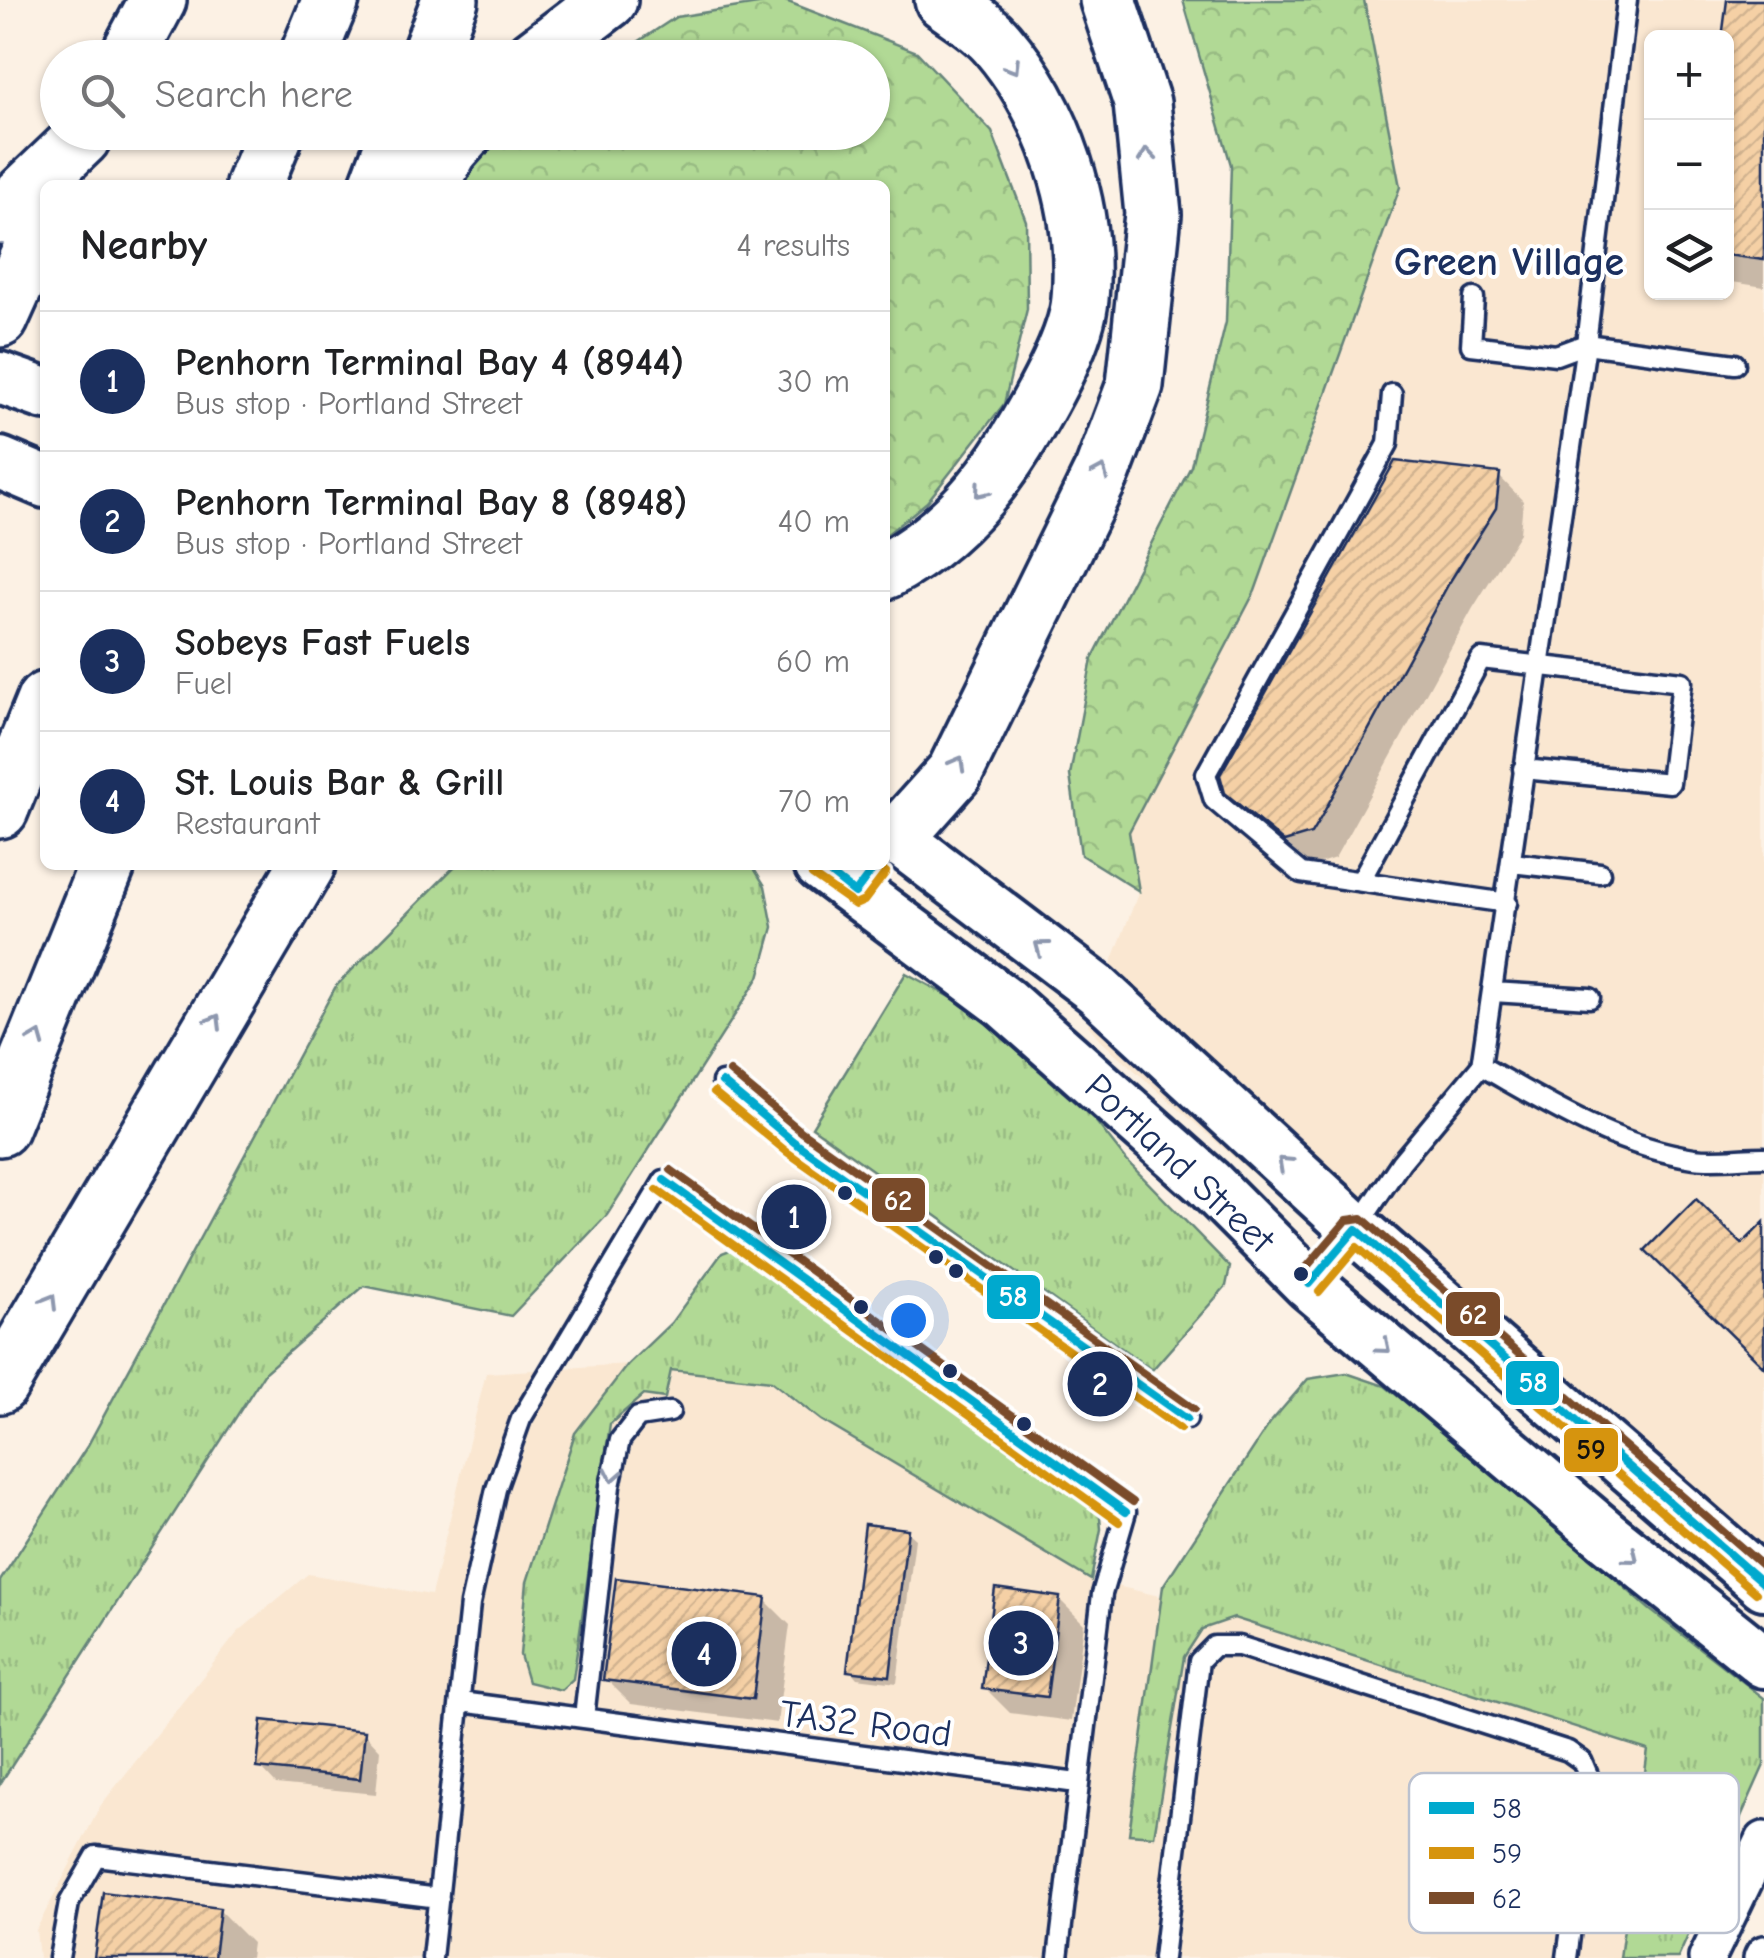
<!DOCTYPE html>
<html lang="en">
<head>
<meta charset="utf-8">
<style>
  :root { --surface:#fff; --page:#f2f2f2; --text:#202124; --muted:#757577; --line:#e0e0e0; --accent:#1b2f5e }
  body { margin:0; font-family:"Comic Neue",sans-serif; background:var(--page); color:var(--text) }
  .controls { position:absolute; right:30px; top:30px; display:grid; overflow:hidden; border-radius:15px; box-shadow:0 2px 8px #0004 }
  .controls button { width:90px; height:90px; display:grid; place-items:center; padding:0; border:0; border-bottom:2px solid var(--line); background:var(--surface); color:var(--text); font:50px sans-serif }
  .you { position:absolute; left:908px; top:1320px; width:35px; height:35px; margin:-25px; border:8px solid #fff; border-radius:50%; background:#1a73e8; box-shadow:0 0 0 15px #1a73e833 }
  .badge { display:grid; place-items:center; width:65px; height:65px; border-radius:50%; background:var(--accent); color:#fff; font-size:32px; font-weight:700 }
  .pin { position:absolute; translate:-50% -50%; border:5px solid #fff; box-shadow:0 2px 10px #0006 }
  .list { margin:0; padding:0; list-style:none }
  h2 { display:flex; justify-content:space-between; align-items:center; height:130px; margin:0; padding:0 40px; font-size:42px }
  h2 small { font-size:32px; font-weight:400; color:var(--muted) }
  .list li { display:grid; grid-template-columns:65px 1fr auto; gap:30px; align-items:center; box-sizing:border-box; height:140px; padding:0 40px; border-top:2px solid var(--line) }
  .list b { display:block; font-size:38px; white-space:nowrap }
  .list p { margin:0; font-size:32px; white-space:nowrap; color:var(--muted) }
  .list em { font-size:32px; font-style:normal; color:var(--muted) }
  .icon { flex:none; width:55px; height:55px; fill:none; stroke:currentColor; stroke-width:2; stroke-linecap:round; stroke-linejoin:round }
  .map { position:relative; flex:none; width:1764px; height:1958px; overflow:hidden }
  .search { position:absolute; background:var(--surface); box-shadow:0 2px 8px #0004; left:40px; top:40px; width:850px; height:110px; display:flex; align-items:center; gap:25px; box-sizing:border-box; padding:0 35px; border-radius:55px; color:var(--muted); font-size:38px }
  .panel { position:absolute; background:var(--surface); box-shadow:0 2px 8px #0004; left:40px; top:180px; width:850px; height:690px; border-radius:15px }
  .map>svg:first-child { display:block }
  .built { fill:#fae7d1; fill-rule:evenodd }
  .grass { fill:url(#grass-tufts); stroke:#66847a; stroke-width:2.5 }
  .forest { fill:url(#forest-crowns); stroke:#66847a; stroke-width:2.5 }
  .shadow { fill:#0003 }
  .building { fill:url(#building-hatch); stroke:#1b2f5e; stroke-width:2.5 }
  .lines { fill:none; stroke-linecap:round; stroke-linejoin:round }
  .service-casing { stroke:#1b2f5e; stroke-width:25 }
  .minor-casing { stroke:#1b2f5e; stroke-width:42 }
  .secondary-casing { stroke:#1b2f5e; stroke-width:58 }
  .motorway-casing { stroke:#1b2f5e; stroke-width:62 }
  .service { stroke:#fff; stroke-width:18 }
  .minor { stroke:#fff; stroke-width:35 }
  .secondary { stroke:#fff; stroke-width:50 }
  .motorway { stroke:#fff; stroke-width:55 }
  .bus-1-casing { stroke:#fff; stroke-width:15 }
  .bus-2-casing { stroke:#fff; stroke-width:15 }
  .bus-3-casing { stroke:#fff; stroke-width:15 }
  .bus-1 { stroke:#00a9ce; stroke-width:8 }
  .bus-2 { stroke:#d6940e; stroke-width:8 }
  .bus-3 { stroke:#7a4b2a; stroke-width:8 }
  .oneway { stroke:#8d97ae }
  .bus-dot { fill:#1b2f5e; stroke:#fff; stroke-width:4 }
  .labels { text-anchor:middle; stroke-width:8; stroke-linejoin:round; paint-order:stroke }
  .street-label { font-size:38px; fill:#1b2f5e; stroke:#fff }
  .neighbourhood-label { font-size:40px; font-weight:bold; fill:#1b2f5e; stroke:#fff }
  .key { fill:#fff; stroke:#bbc1cf; stroke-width:2.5 }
  .key-label { font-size:28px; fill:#1b2f5e }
  .line-badge { stroke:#fff; stroke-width:4 }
  .badge-label { font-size:28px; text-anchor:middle; font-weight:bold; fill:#fff }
  .pale-badge-label { font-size:28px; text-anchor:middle; font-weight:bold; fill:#111 }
</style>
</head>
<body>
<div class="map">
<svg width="1764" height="1958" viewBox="0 0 1764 1958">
  <defs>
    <pattern id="grass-tufts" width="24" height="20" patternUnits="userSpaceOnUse" patternTransform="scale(2.5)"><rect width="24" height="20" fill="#b1d995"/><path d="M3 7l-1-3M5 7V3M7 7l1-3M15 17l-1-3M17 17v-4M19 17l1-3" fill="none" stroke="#98bb83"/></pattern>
    <pattern id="forest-crowns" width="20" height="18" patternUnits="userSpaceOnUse" patternTransform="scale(2.5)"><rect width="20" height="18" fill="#b1d995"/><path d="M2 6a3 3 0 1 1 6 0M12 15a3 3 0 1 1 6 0" fill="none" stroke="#98bb83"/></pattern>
    <pattern id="building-hatch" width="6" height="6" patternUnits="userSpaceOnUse" patternTransform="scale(2.5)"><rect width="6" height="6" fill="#f5d0a5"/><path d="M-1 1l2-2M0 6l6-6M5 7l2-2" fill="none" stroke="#d1b390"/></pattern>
  </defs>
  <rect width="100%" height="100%" fill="#fcf1e4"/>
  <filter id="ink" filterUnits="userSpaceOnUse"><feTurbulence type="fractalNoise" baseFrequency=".01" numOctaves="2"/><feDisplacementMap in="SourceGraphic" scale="20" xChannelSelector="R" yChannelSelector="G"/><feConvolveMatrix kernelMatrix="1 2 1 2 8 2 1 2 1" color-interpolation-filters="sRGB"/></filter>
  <g filter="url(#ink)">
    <path class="built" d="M 1364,0 L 1764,0 L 1764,1615 L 1720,1583 L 1101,1041 L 1088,1025 L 1139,891 L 1129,832 L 1255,591 L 1400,187 ZM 1652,38 L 1726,38 L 1726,292 L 1652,292 Z
      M 628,1364 L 771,1381 L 821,1420 L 1091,1580 L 1172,1599 L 1648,1750 L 1620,1958 L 39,1958 L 36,1930 L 101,1805 L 238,1632 L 308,1574 L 431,1595 L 486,1373 Z"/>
    <path class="grass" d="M 456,865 L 752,865 L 765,886 L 773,927 L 759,977 L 607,1215 L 511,1316 L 364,1286 L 265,1372 L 0,1784 L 0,1581 L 88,1445 L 336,986 Z
      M 906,973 L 967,1006 L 1068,1086 L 1127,1161 L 1230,1267 L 1226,1286 L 1152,1370 L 812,1127 Z
      M 751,1242 L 1098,1497 L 1101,1529 L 1091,1580 L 821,1420 L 771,1381 L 671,1370 L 665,1398 L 643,1395 L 610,1424 L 573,1679 L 561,1690 L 528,1682 L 520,1655 L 527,1582 L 575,1433 L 628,1364 L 671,1323 L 722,1253 Z
      M 1346,1373 L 1385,1386 L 1503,1479 L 1649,1609 L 1764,1698 L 1764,1765 L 1678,1958 L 1620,1958 L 1648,1750 L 1234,1618 L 1202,1629 L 1184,1657 L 1154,1836 L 1129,1834 L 1163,1586 L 1270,1423 L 1308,1379 Z"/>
    <path class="forest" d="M 783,0 L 917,52 L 992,132 L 1026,221 L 1027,309 L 1004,404 L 927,502 L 885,536 L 885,185 L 436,185 L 508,133 L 872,132 L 872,58 L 615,57 L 676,17 Z
      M 1183,0 L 1364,0 L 1400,187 L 1255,591 L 1129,832 L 1139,891 L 1081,855 L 1070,775 L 1092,659 L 1191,466 L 1226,322 L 1231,165 Z"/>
    <path class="shadow" d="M 1729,0 L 1764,1 L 1764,287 L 1726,281 Z
      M 1499,476 L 1523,501 L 1520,533 L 1473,608 L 1335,858 L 1311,866 L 1227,791 Z
      M 907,1532 L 915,1539 L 897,1683 L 857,1678 L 850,1670 Z
      M 1059,1599 L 1084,1624 L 1071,1721 L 1010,1713 L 985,1688 Z
      M 765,1600 L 790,1625 L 777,1723 L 631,1704 L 606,1679 Z
      M 364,1733 L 380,1750 L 376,1794 L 276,1784 L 260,1767 Z
      M 219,1910 L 252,1943 L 250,1958 L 96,1958 Z"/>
    <path class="building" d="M 1727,0 L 1764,0 L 1764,260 L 1726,255 L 1726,38 L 1722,38 Z
      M 1395,461 L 1500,473 L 1496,508 L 1449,583 L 1320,819 L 1311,834 L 1284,842 L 1225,793 L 1220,775 Z
      M 1696,1199 L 1742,1244 L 1764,1222 L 1764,1367 L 1645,1250 Z
      M 865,1524 L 908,1529 L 890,1676 L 847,1671 Z
      M 616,1578 L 766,1597 L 753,1699 L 603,1680 Z
      M 995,1588 L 1060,1597 L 1047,1697 L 982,1689 Z
      M 262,1720 L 365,1731 L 360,1779 L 257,1768 Z
      M 103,1892 L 220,1908 L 214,1958 L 94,1958 Z"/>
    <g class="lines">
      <g class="service-casing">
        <path id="service" d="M 1474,298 L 1471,345 L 1556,355 L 1586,344 L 1735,364
          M 1392,394 L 1388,444 L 1206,774 L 1214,800 L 1301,873 L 1507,903
          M 1512,863 L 1600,873
          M 1361,880 L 1481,659 L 1682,682 L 1670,783 L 1523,769
          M 1493,992 L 1590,998
          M 1481,1066 C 1549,1104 1614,1146 1694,1158 C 1716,1161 1741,1157 1764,1157
          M 722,1082 L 794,1142 L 1187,1419
          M 1312,1281 L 1356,1229 L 1401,1162 L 1481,1066 L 1586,344 L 1627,0
          M 461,1702 L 1077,1783
          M 584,1718 L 610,1486 L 620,1440 L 638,1417 L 670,1412
          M 59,1958 L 69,1903 L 96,1856 L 439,1898
          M 432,1958 L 470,1604 L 496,1489 L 521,1419 L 664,1180 L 1126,1512 L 1102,1594 L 1058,1958
          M 1163,1958 L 1199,1661 L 1214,1646 L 1239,1646 L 1568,1751 L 1582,1761 L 1591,1782 L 1567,1958"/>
      </g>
      <g class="minor-casing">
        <path id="minor" d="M 1707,1958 L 1764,1840
          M 1762,1958 L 1764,1954"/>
      </g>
      <g class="secondary-casing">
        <path id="secondary" d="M 0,378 L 45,394
          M 0,463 L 45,482
          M 885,829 L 1096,989 L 1356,1229 L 1764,1584
          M 820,865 L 1004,1002 L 1208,1183 L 1309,1284 L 1608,1537 L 1764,1662"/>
      </g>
      <g class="motorway-casing">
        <path id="motorway" d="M 127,58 L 158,0
          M 307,58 L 331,0
          M 428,58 L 450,0
          M 533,58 L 609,0
          M 254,185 L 276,132
          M 378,185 L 398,132
          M 431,185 L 450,150 L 466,132
          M 0,216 L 82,138
          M 0,319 L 45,219
          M 885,571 C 947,539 993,485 1027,425 C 1046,392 1077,337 1080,299 C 1088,210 1055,111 997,43 C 983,26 960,13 943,0
          M 0,810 L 45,700
          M 896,838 L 955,772 L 1103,470 L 1135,385 L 1153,214 L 1142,103 L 1108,0
          M 0,1128 L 107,865
          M 0,1385 L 307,865"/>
      </g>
      <use href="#service" class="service"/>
      <use href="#minor" class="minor"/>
      <use href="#secondary" class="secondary"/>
      <use href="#motorway" class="motorway"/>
      <g class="bus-1-casing">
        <path id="bus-1" d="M 820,865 L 855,893 L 876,865
          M 722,1082 L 794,1142 L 1187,1419
          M 664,1180 L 1126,1512
          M 1309,1284 L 1356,1229 L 1764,1584"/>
      </g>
      <g class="bus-2-casing">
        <path id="bus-2" d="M 812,875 L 855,905 L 864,901 L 886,872
          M 714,1092 L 787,1152 L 1180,1429
          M 657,1190 L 1119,1522
          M 1319,1292 L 1357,1247 L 1756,1593"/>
      </g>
      <g class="bus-3-casing">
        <path id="bus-3" d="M 730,1072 L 802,1132 L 1194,1409
          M 671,1170 L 1133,1502
          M 1299,1276 L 1347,1220 L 1362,1218 L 1764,1567"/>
      </g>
      <use href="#bus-1" class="bus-1"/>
      <use href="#bus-2" class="bus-2"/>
      <use href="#bus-3" class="bus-3"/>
    </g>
    <defs><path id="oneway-chevron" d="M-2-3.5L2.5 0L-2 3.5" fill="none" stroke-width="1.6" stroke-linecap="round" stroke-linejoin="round" transform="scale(2.5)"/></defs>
    <g class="oneway">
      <use href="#oneway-chevron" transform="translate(1013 67) rotate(58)"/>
      <use href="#oneway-chevron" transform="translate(1147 155) rotate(-96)"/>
      <use href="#oneway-chevron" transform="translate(1101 472) rotate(-66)"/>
      <use href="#oneway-chevron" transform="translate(981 491) rotate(130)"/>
      <use href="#oneway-chevron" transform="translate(958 763) rotate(-61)"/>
      <use href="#oneway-chevron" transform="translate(1041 947) rotate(-143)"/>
      <use href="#oneway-chevron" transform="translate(215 1021) rotate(-59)"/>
      <use href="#oneway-chevron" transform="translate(37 1038) rotate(-68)"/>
      <use href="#oneway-chevron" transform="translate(1284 1163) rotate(-137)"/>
      <use href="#oneway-chevron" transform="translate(50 1301) rotate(-59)"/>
      <use href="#oneway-chevron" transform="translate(1384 1347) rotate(40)"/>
      <use href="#oneway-chevron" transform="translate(613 1475) rotate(101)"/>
      <use href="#oneway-chevron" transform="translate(1632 1557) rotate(39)"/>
    </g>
  </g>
  <g class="bus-dot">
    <circle cx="845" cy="1193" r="9"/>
    <circle cx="936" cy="1257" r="9"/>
    <circle cx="956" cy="1271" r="9"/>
    <circle cx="1301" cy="1274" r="9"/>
    <circle cx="861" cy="1307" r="9"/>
    <circle cx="950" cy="1371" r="9"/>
    <circle cx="1024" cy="1424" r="9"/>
  </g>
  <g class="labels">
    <g class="street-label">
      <text transform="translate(1180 1163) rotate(43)" y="13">Portland Street</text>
      <text transform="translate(866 1723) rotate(7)" y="13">TA32 Road</text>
    </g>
    <g class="neighbourhood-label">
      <text x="1509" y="275">Green Village</text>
    </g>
  </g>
  <rect x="1409" y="1773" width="330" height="160" rx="15" class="key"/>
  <rect x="1429" y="1802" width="45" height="12" fill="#00a9ce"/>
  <rect x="1429" y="1847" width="45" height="12" fill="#d6940e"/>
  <rect x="1429" y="1892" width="45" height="12" fill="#7a4b2a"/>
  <g class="key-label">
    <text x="1492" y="1818">58</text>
    <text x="1492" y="1863">59</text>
    <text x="1492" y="1908">62</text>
  </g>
  <g class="line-badge">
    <rect x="870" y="1176" width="57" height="48" rx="10" fill="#7a4b2a"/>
    <rect x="985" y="1273" width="57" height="48" rx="10" fill="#00a9ce"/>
    <rect x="1444" y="1290" width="58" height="48" rx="10" fill="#7a4b2a"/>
    <rect x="1504" y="1359" width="57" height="48" rx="10" fill="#00a9ce"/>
    <rect x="1562" y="1426" width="58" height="48" rx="10" fill="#d6940e"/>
  </g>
  <g class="badge-label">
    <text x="898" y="1210">62</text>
    <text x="1013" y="1306">58</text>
    <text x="1473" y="1324">62</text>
    <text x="1533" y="1392">58</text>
  </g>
  <g class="pale-badge-label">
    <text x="1591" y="1459">59</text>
  </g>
</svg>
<div class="controls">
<button>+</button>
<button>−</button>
<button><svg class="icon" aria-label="layers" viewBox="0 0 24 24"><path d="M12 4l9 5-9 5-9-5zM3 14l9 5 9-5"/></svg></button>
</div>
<div class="you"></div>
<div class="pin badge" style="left:794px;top:1217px">1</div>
<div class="pin badge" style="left:1100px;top:1384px">2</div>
<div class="pin badge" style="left:1021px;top:1643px">3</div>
<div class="pin badge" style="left:704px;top:1654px">4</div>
<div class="search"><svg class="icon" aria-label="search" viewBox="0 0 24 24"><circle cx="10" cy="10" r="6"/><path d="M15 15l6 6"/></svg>Search here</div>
<section class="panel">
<h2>Nearby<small>4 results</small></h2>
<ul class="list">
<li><span class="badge">1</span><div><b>Penhorn Terminal Bay 4 (8944)</b><p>Bus stop · Portland Street</p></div><em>30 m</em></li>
<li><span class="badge">2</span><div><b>Penhorn Terminal Bay 8 (8948)</b><p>Bus stop · Portland Street</p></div><em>40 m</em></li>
<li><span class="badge">3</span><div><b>Sobeys Fast Fuels</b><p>Fuel</p></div><em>60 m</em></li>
<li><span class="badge">4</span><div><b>St. Louis Bar &amp; Grill</b><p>Restaurant</p></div><em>70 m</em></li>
</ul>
</section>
</div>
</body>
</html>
